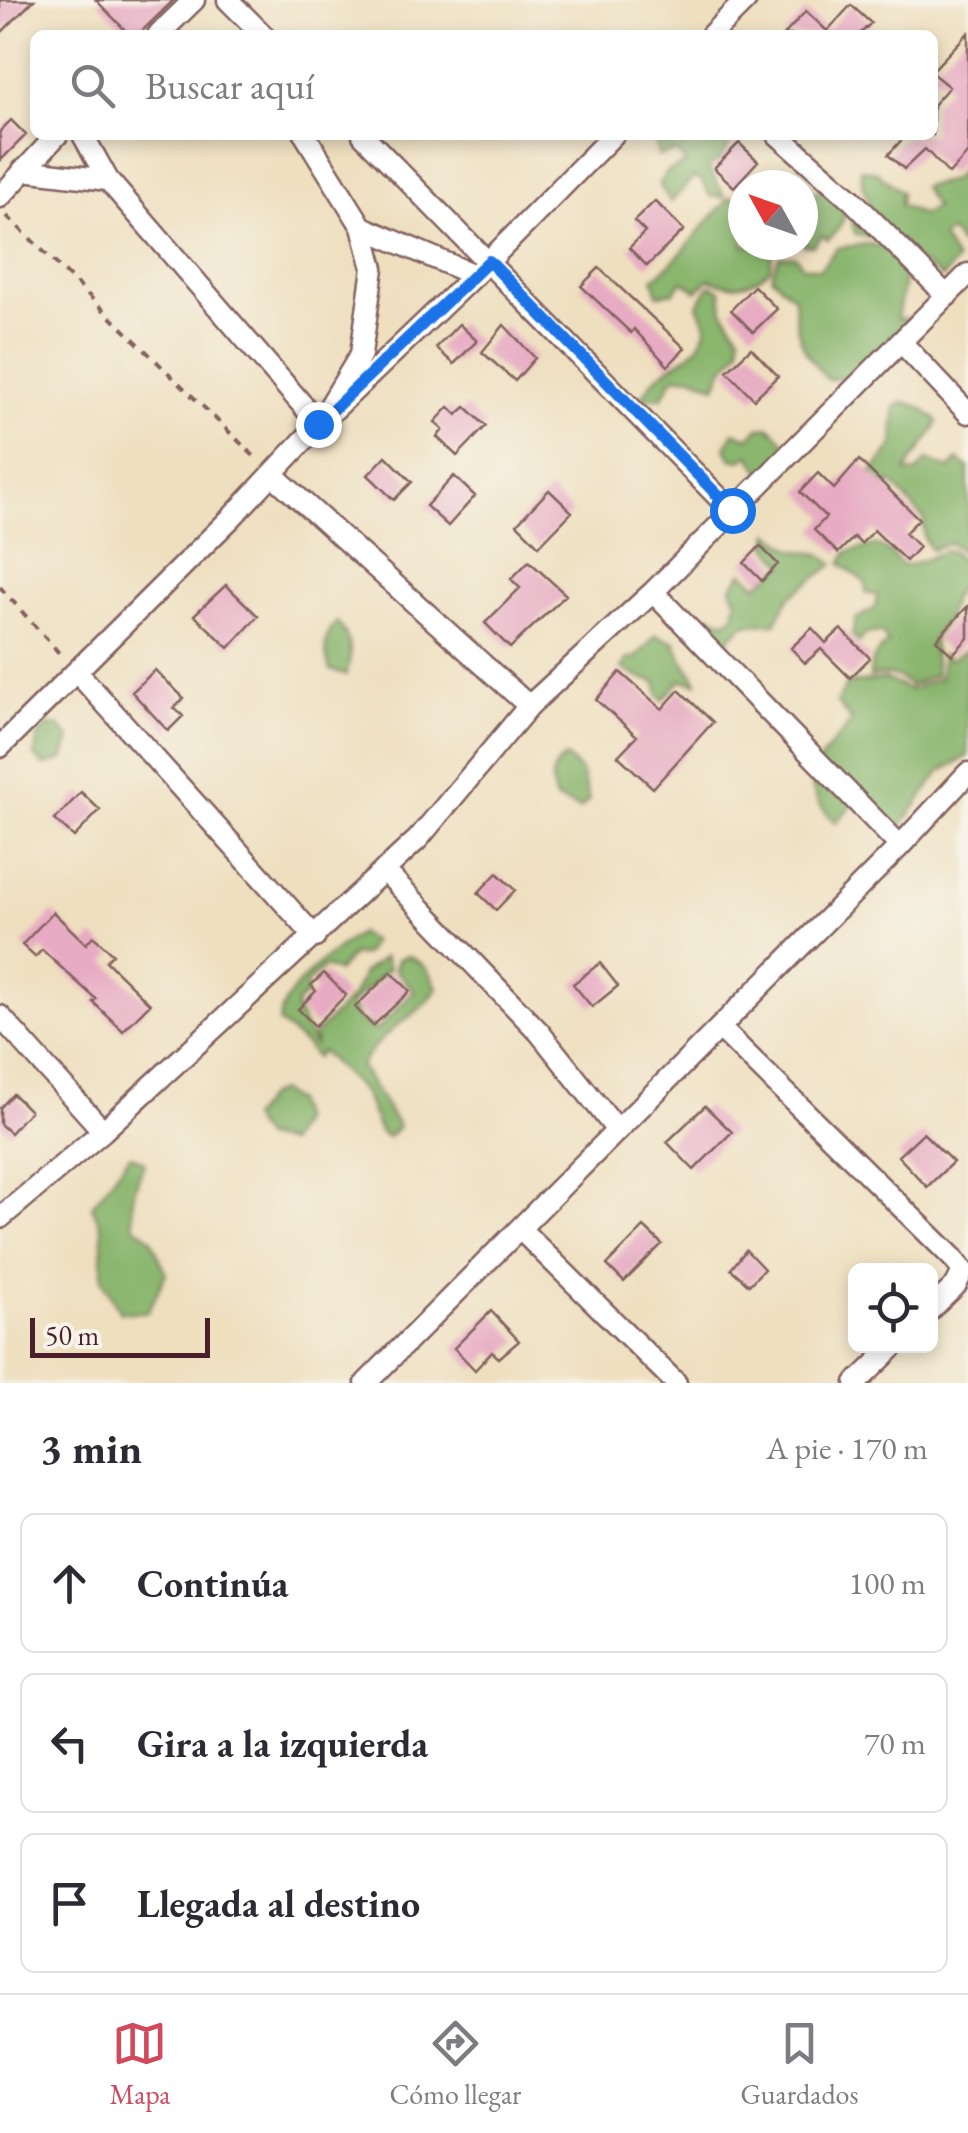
<!DOCTYPE html>
<html lang="es">
<head>
<meta charset="utf-8">
<style>
  :root { --surface:#fff; --page:#f2f2f3; --text:#2b2b33; --muted:#7c7c81; --line:#e1e1e2; --accent:#d1495b }
  body { margin:0; font-family:"EB Garamond",serif; background:var(--page); color:var(--text) }
  .controls { position:absolute; right:30px; bottom:30px; display:grid; overflow:hidden; border-radius:15px; box-shadow:0 5px 15px #0003 }
  .controls button { width:90px; height:90px; display:grid; place-items:center; padding:0; border:0; border-bottom:2px solid var(--line); background:var(--surface); color:var(--text); font:50px sans-serif }
  .compass { position:absolute; left:728px; top:170px; width:90px; height:90px; border-radius:50%; background:var(--surface); box-shadow:0 5px 15px #0003; rotate:310deg }
  .scale { position:absolute; left:30px; bottom:25px; width:180px; box-sizing:border-box; padding-left:10px; border:5px solid #4a1f2b; border-top:0; font-size:28px; line-height:35px; white-space:nowrap; color:#4a1f2b; -webkit-text-stroke:8px #f7f3e8; paint-order:stroke }
  .stop { position:absolute; width:30px; height:30px; margin:-22px; border:8px solid #1a73e8; border-radius:50%; background:#fff }
  .stop.end { background:#1a73e8; border-color:#fff; box-shadow:0 2px 10px #0008 }
  .list { margin:0; padding:0; list-style:none }
  h2 { display:flex; justify-content:space-between; align-items:center; height:130px; margin:0; padding:0 40px; font-size:42px }
  h2 small { font-size:32px; font-weight:400; color:var(--muted) }
  .list li { display:grid; grid-template-columns:65px 1fr auto; gap:30px; align-items:center; box-sizing:border-box; height:140px; margin:0 20px 20px; padding:0 20px; border:2px solid var(--line); border-radius:15px }
  .list b { display:block; font-size:38px; white-space:nowrap }
  .list em { font-size:32px; font-style:normal; color:var(--muted) }
  .icon { flex:none; width:55px; height:55px; fill:none; stroke:currentColor; stroke-width:2; stroke-linecap:round; stroke-linejoin:round }
  .map { position:relative; flex:none; width:968px; height:1383px; overflow:hidden }
  .search { position:absolute; background:var(--surface); box-shadow:0 5px 15px #0003; left:30px; right:30px; top:30px; height:110px; display:flex; align-items:center; gap:25px; box-sizing:border-box; padding:0 35px; border-radius:15px; color:var(--muted); font-size:38px }
  .sheet { height:610px; background:var(--surface) }
  nav { display:flex; justify-content:space-around; align-items:center; box-sizing:border-box; height:140px; border-top:2px solid var(--line); background:var(--surface); font-size:28px; color:var(--muted) }
  nav a { display:grid; justify-items:center; gap:5px }
  nav .on { color:var(--accent) }
  .map>svg:first-child { display:block }
  .forest { fill:#8ab66e; stroke:#6a6a4c; stroke-width:2.5 }
  .building { fill:#e7acc3 }
  .lines { fill:none; stroke-linecap:round; stroke-linejoin:round }
  .minor-casing { stroke:#83625f; stroke-width:25 }
  .path { stroke:#83625f; stroke-width:4; stroke-dasharray:8 8; stroke-linecap:butt }
  .minor { stroke:#fff; stroke-width:20 }
  .route { stroke:#1a73e8; stroke-width:12 }
</style>
</head>
<body>
<div class="map">
<svg width="968" height="1383" viewBox="0 0 968 1383">
  <rect width="100%" height="100%" fill="#f7f3e8"/>
  <filter id="ink" filterUnits="userSpaceOnUse"><feTurbulence type="fractalNoise" baseFrequency=".01" numOctaves="2"/><feDisplacementMap in="SourceGraphic" scale="20" xChannelSelector="R" yChannelSelector="G"/><feConvolveMatrix kernelMatrix="1 2 1 2 8 2 1 2 1" color-interpolation-filters="sRGB"/></filter>
  <filter id="wash" filterUnits="userSpaceOnUse"><feTurbulence type="fractalNoise" baseFrequency=".0048" numOctaves="4" result="noise"/><feDisplacementMap in="SourceGraphic" scale="40" xChannelSelector="R" yChannelSelector="G"/><feGaussianBlur stdDeviation="2.25" result="paint"/><feColorMatrix in="noise" values="0 0 0 0 0 0 0 0 0 0 0 0 0 0 0 0 0 1.4 0 .05"/><feComposite in="paint" operator="in"/></filter>
  <g filter="url(#wash)">
    <rect width="100%" height="100%" fill="#eedfbf"/>
    <path class="forest" d="M 654,135 L 722,135 L 730,145 L 720,160 L 708,167 L 725,197 L 710,196 L 701,180 L 693,178 L 671,202 L 659,184 L 667,172 L 687,163 L 676,152 L 658,156 Z
      M 965,165 L 968,169 L 968,238 L 960,245 L 950,231 L 942,238 L 956,261 L 943,278 L 878,232 L 871,236 L 856,235 L 852,222 L 870,203 L 863,188 L 861,169 L 877,172 L 901,192 L 900,205 L 922,215 L 935,207 L 922,187 L 952,180 Z
      M 820,189 L 832,193 L 848,209 L 839,228 L 828,240 L 822,236 L 813,246 L 803,245 L 803,199 Z
      M 732,197 L 743,201 L 743,245 L 774,245 L 770,269 C 751,286 733,289 709,279 L 697,291 L 683,281 L 674,292 L 658,295 L 653,278 C 685,257 702,221 732,197 Z
      M 868,244 L 887,247 L 905,275 L 897,319 L 916,319 L 852,376 L 828,380 C 802,352 795,335 794,297 L 771,277 L 779,256 L 795,256 L 803,266 L 820,269 L 837,248 Z
      M 710,285 L 721,290 L 723,310 L 740,335 L 740,349 L 723,369 L 716,386 L 693,376 L 674,377 L 662,398 L 641,398 C 646,392 650,383 656,378 C 677,357 697,361 707,326 L 698,305 Z
      M 904,402 L 920,407 L 938,421 C 930,442 914,452 906,472 L 916,473 L 927,460 L 949,469 L 958,460 L 968,468 L 968,546 L 961,550 L 950,543 L 931,550 L 924,537 L 924,519 L 891,482 L 863,508 L 860,487 L 893,446 L 895,407 Z
      M 770,427 L 785,442 L 786,463 L 779,471 L 758,469 L 750,455 L 741,460 L 731,458 L 726,448 L 734,432 L 749,438 L 759,428 Z
      M 770,533 L 794,550 L 820,554 L 834,564 L 790,596 L 775,623 L 745,624 L 730,637 L 726,648 L 711,652 L 683,610 L 689,608 L 699,622 L 710,615 L 725,622 L 734,616 L 737,600 L 731,588 L 743,572 L 757,585 L 785,565 L 768,546 Z
      M 876,545 L 888,551 L 903,566 C 921,564 932,554 950,550 L 963,562 L 963,582 L 952,598 L 947,618 L 933,639 L 936,675 L 910,686 C 897,674 887,673 870,677 C 870,661 876,652 888,643 L 881,632 L 866,634 L 859,642 L 852,635 L 856,619 L 875,608 L 877,595 L 866,593 L 866,583 L 841,564 L 847,552 Z
      M 337,622 C 352,640 353,653 346,675 L 330,670 C 324,650 323,637 337,622 Z
      M 656,635 L 675,642 C 679,658 690,667 697,683 L 681,680 L 663,700 L 659,696 L 656,682 L 640,678 L 622,668 L 626,660 L 637,657 Z
      M 966,650 L 968,756 L 940,772 L 897,832 L 877,816 L 874,798 L 855,801 L 836,823 C 788,777 823,759 852,721 L 837,703 L 847,684 L 885,679 L 910,690 L 940,678 L 942,654 L 950,660 Z
      M 46,726 L 59,726 L 70,738 L 63,760 L 44,765 L 35,756 L 37,738 Z
      M 566,757 L 581,772 L 589,800 L 580,809 L 556,799 C 550,781 549,768 566,757 Z
      M 359,933 L 372,941 L 365,955 L 352,955 L 337,972 L 324,967 L 307,983 L 306,995 L 297,1002 L 296,1010 L 316,1047 L 314,1035 L 353,996 L 363,973 L 384,957 L 389,968 L 350,1005 L 360,1021 L 377,1030 L 414,991 L 395,969 L 398,959 L 408,956 C 424,963 431,973 437,988 C 424,1010 413,1012 394,1028 C 380,1039 371,1051 360,1066 L 399,1127 L 387,1137 L 380,1132 L 364,1093 L 321,1051 L 316,1058 L 306,1045 L 279,1023 C 281,989 332,952 359,933 Z
      M 279,1091 L 294,1101 L 300,1121 L 288,1143 L 264,1138 L 250,1119 L 267,1097 Z
      M 130,1155 L 145,1162 C 135,1184 129,1201 134,1226 L 151,1238 L 166,1273 L 148,1312 L 120,1312 L 102,1279 L 102,1228 L 92,1206 Z"/>
    <g id="blocks">
      <path class="building" d="M 0,0 L 34,0 L 0,34 Z
        M 96,0 L 174,0 L 138,35 L 130,35 Z
        M 851,5 L 871,23 L 859,35 L 784,35 L 806,11 L 827,31 Z
        M 968,33 L 968,153 L 949,174 L 925,149 L 904,169 L 888,155 L 906,135 L 933,135 L 933,105 L 949,87 L 933,74 L 933,70 Z
        M 11,120 L 26,135 L 0,161 L 0,131 Z
        M 739,143 L 758,161 L 734,187 L 714,168 Z
        M 655,201 L 684,230 L 647,266 L 629,248 L 645,232 L 634,221 Z
        M 599,268 L 685,348 L 668,366 L 634,329 L 631,333 L 581,286 Z
        M 754,286 L 777,309 L 753,332 L 731,310 Z
        M 459,324 L 477,341 L 454,364 L 436,348 Z
        M 504,325 L 535,358 L 515,381 L 482,352 Z
        M 751,348 L 778,376 L 754,399 L 727,371 Z
        M 449,407 L 457,415 L 466,407 L 486,426 L 457,456 L 437,437 L 443,430 L 435,422 Z
        M 386,456 L 412,482 L 394,500 L 368,475 Z
        M 859,460 L 919,519 L 905,533 L 919,547 L 906,561 L 874,530 L 861,544 L 854,537 L 838,553 L 814,530 L 826,517 L 800,492 L 818,473 L 834,489 Z
        M 454,476 L 475,496 L 448,526 L 426,506 Z
        M 549,490 L 572,512 L 539,546 L 517,524 Z
        M 760,546 L 778,564 L 762,581 L 744,563 Z
        M 529,561 L 566,595 L 510,648 L 485,623 L 520,588 L 511,579 Z
        M 226,585 L 258,616 L 229,648 L 194,615 Z
        M 968,606 L 968,638 L 952,655 L 936,640 Z
        M 812,628 L 826,643 L 841,629 L 870,658 L 850,678 L 821,649 L 805,663 L 791,648 Z
        M 155,670 L 184,698 L 174,708 L 183,716 L 168,731 L 132,692 Z
        M 620,672 L 662,709 L 679,690 L 713,722 L 653,788 L 618,756 L 637,736 L 596,700 Z
        M 81,792 L 100,810 L 74,837 L 55,820 Z
        M 497,873 L 515,890 L 496,910 L 478,893 Z
        M 53,912 L 86,944 L 93,936 L 113,954 L 106,961 L 150,1004 L 123,1031 L 93,1002 L 96,999 L 42,950 L 35,957 L 22,945 Z
        M 600,963 L 618,986 L 592,1007 L 573,984 Z
        M 391,972 L 410,991 L 373,1026 L 355,1007 Z
        M 324,973 L 346,995 L 315,1026 L 298,1009 L 316,991 L 311,985 Z
        M 13,1094 L 30,1111 L 10,1133 L 0,1124 L 0,1108 Z
        M 705,1106 L 732,1132 L 694,1170 L 667,1142 Z
        M 923,1133 L 953,1162 L 927,1187 L 898,1156 Z
        M 644,1227 L 662,1244 L 624,1282 L 607,1265 Z
        M 746,1250 L 764,1269 L 749,1285 L 731,1269 Z
        M 491,1311 L 519,1341 L 499,1358 L 492,1352 L 475,1370 L 454,1348 Z"/>
    </g>
  </g>
  <g filter="url(#ink)">
    <use href="#blocks" fill-opacity="0" stroke="#83625f" stroke-width="2.5"/>
    <g class="lines">
      <g class="minor-casing">
        <path id="minor" d="M 228,0 L 263,35
          M 158,35 L 194,0
          M 711,35 L 746,0
          M 83,135 L 108,180
          M 363,135 L 731,510
          M 778,135 L 852,200 L 947,296
          M 23,170 L 108,180 L 319,424 L 361,354 L 373,268 L 362,227 L 305,135
          M 0,197 L 57,135
          M 362,227 L 474,275
          M 901,342 L 968,413
          M 273,475 L 529,706
          M 653,592 L 900,846
          M 77,672 L 315,937
          M 0,747 L 232,517 L 319,424 L 489,261 L 613,135
          M 384,870 L 539,1032 L 616,1129
          M 0,1016 L 103,1131
          M 720,1028 L 953,1258 L 963,1271 L 956,1285 L 930,1310
          M 0,1218 L 103,1131 L 418,839 L 529,706 L 653,592 L 968,274
          M 520,1229 L 676,1383
          M 366,1383 L 900,846 L 968,773
          M 856,1383 L 894,1346"/>
      </g>
      <path class="path" d="M 7,216 L 258,460
        M 0,587 L 60,654"/>
      <use href="#minor" class="minor"/>
    </g>
  </g>
  <g class="lines" filter="url(#ink)">
    <path class="route" d="M 318,424 L 489,261 L 732,510"/>
  </g>
</svg>
<div class="controls">
<button><svg class="icon" aria-label="locate" viewBox="0 0 24 24"><circle cx="12" cy="12" r="6"/><path d="M12 2v4M12 18v4M2 12h4M18 12h4"/></svg></button>
</div>
<svg class="compass" viewBox="-18 -18 36 36"><path d="M0-13l5 13h-10z" fill="#e53935"/><path d="M0 13l5-13h-10z" fill="#7c7c81"/></svg>
<div class="scale">50 m</div>
<div class="stop" style="left:732px;top:510px"></div>
<div class="stop end" style="left:318px;top:424px"></div>
<div class="search"><svg class="icon" aria-label="search" viewBox="0 0 24 24"><circle cx="10" cy="10" r="6"/><path d="M15 15l6 6"/></svg>Buscar aquí</div>
</div>
<section class="sheet">
<h2>3 min<small>A pie · 170 m</small></h2>
<ul class="list">
<li><svg class="icon" aria-label="ahead" viewBox="0 0 24 24"><path d="M12 20V5M6 11l6-6 6 6"/></svg><div><b>Continúa</b></div><em>100 m</em></li>
<li><svg class="icon" aria-label="left" viewBox="0 0 24 24"><path d="M17 20v-9H6M10 6l-5 5 5 5"/></svg><div><b>Gira a la izquierda</b></div><em>70 m</em></li>
<li><svg class="icon" aria-label="arrive" viewBox="0 0 24 24"><path d="M6 21V4h12l-3 4 3 4H6"/></svg><div><b>Llegada al destino</b></div></li>
</ul>
</section>
<nav>
<a class="on"><svg class="icon" aria-label="map" viewBox="0 0 24 24"><path d="M3 6l6-2 6 2 6-2v14l-6 2-6-2-6 2zM9 4v14M15 6v14"/></svg>Mapa</a>
<a><svg class="icon" aria-label="directions" viewBox="0 0 24 24"><path d="M12 3l9 9-9 9-9-9zM9 14v-3h6M13 9l2 2-2 2"/></svg>Cómo llegar</a>
<a><svg class="icon" aria-label="saved" viewBox="0 0 24 24"><path d="M7 4h10v16l-5-4-5 4z"/></svg>Guardados</a>
</nav>
</body>
</html>
